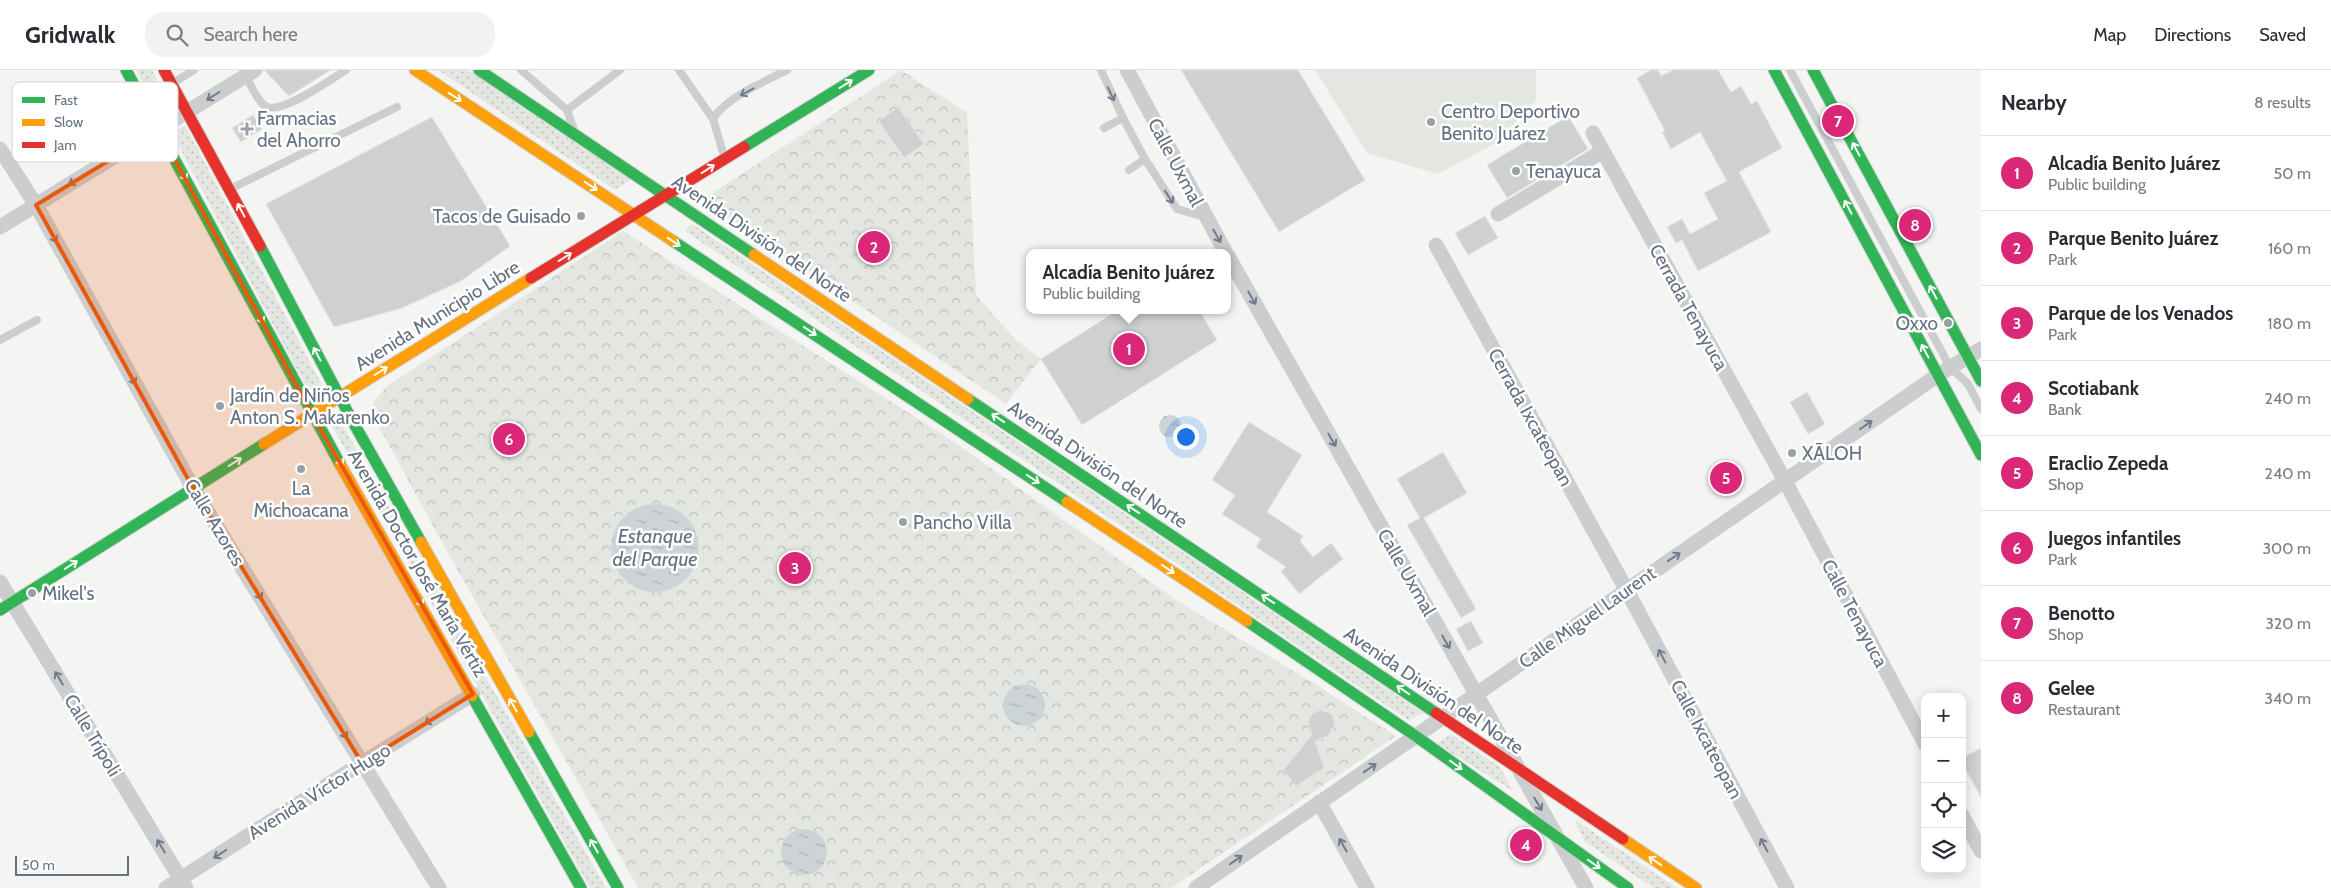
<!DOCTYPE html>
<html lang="en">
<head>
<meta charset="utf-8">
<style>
  :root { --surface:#fff; --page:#f2f2f3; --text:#2b2b33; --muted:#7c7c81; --line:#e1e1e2; --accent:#db2777 }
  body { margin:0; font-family:Cabin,sans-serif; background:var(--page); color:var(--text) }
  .controls { position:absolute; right:15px; bottom:15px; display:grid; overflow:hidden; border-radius:10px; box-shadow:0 2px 12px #0003 }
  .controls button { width:45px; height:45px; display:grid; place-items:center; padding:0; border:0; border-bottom:1px solid var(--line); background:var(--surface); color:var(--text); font:25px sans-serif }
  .scale { position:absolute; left:15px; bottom:12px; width:114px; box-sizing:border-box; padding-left:5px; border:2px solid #657283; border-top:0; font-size:14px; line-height:18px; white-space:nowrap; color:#657283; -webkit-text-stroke:4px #fff; paint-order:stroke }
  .you { position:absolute; left:1185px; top:366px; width:18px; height:18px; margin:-12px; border:4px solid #fff; border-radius:50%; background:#1a73e8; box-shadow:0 0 0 8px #1a73e833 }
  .badge { display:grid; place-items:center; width:32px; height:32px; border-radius:50%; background:var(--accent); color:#fff; font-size:16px; font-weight:700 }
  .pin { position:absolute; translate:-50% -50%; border:2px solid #fff; box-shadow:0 1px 5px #0006 }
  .popup { position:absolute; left:1026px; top:179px; width:205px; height:65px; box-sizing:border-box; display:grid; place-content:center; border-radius:10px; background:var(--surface); filter:drop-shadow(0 1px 4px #0005); font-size:16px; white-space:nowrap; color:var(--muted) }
  .popup b { font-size:19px; color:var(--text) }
  .popup::after { content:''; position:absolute; left:50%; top:100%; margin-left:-10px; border:10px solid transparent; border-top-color:var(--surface) }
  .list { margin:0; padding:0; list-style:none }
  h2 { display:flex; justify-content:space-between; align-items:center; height:65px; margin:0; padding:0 20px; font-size:21px }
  h2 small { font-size:16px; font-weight:400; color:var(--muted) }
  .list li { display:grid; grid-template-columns:32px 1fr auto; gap:15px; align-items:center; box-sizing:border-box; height:75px; padding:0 20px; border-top:1px solid var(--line) }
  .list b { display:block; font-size:19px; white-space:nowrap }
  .list p { margin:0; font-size:16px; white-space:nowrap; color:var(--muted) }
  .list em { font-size:16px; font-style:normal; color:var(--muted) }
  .icon { flex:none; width:28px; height:28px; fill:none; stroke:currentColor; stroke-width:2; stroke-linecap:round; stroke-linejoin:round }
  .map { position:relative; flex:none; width:1981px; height:818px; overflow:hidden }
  header { display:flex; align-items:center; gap:30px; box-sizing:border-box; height:70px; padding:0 25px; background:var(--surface); border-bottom:1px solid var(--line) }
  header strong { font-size:24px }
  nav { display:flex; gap:28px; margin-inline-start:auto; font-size:18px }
  .search { width:350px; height:45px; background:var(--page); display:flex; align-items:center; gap:12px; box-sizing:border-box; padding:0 18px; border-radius:20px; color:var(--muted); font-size:19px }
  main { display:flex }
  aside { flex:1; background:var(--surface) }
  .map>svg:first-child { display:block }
  .grass { fill:url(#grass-dots) }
  .forest { fill:url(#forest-crowns) }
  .garden { fill:#e4e7e1 }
  .water { fill:url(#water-ripples) }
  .building { fill:#cfd0d0; stroke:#e4e4e3 }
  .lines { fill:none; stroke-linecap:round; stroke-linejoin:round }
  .fast-casing { stroke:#d0d1d1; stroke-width:13 }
  .slow-casing { stroke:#d0d1d1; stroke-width:13 }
  .jam-casing { stroke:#d0d1d1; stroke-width:13 }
  .lane { stroke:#cccdce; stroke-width:8 }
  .street { stroke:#cccdce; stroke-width:15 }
  .fast { stroke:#30b455; stroke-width:11 }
  .slow { stroke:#ff9f0a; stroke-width:11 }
  .jam { stroke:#e5322d; stroke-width:11 }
  .oneway { stroke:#fff }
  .oneway2 { stroke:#6f7b8a }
  .marked { fill:#e8590c; fill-opacity:0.2; stroke:#e8590c; stroke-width:4; stroke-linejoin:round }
  .poi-dot { fill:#97a0aa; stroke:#fff; stroke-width:2 }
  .labels { text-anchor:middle; stroke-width:5; stroke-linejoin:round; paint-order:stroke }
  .poi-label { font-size:19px; fill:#657283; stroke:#fff; text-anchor:start }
  .street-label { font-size:19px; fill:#657283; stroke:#fff }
  .water-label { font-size:20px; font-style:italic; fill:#60737f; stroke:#fff }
  .key { fill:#fff; stroke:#d1d5da; stroke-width:1 }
  .key-label { font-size:14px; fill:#657283 }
</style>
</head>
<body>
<header>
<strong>Gridwalk</strong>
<div class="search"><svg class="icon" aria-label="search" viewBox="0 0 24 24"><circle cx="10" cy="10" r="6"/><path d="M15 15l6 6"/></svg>Search here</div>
<nav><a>Map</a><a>Directions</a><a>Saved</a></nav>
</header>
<main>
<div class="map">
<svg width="1981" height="818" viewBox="0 0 1981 818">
  <defs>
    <pattern id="grass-dots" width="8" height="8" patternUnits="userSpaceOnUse" patternTransform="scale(1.25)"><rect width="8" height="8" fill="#e4e7e1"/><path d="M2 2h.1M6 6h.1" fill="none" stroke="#bcc0bc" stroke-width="1.8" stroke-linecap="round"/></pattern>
    <pattern id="forest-crowns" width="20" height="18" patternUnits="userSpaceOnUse" patternTransform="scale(1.25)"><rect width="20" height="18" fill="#e4e7e1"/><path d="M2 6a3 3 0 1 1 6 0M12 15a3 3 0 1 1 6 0" fill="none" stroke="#bcc0bc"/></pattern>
    <pattern id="water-ripples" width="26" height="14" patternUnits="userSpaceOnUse" patternTransform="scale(1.25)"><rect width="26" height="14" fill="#cdd4d8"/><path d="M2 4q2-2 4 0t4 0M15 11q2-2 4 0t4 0" fill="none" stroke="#aab0b5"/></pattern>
  </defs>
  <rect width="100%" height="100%" fill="#f4f5f3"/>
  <path class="grass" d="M 136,0 L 152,0 L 173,40 L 161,44 Z
    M 438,0 L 468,0 L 632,109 L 615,120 Z
    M 185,55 L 323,317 L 311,326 L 172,63 Z
    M 692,154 L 1423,643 L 1408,650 L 685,161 Z
    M 335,342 L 606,818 L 590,818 L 327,347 Z
    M 1451,664 L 1500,697 L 1513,721 L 1437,674 Z
    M 1574,749 L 1677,818 L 1653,818 L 1585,772 Z"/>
  <path class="forest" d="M 901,0 L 967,43 L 976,225 L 1016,270 L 1041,289 L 1006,334 L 702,130 Z
    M 623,161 L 953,371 L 1176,530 L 1315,614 L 1396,666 L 1171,818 L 638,818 L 439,467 L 371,342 L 375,330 L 386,317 Z"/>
  <path class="garden" d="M 1315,0 L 1536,0 L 1536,30 L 1494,74 L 1438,104 L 1367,83 Z"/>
  <path class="water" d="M1159 356a11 11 0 1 1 22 0a11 11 0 1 1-22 0Z
    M611 478a44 44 0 1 1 88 0a44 44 0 1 1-88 0Z
    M1003 635a21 21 0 1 1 42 0a21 21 0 1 1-42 0Z
    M781 782a23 23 0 1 1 46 0a23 23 0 1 1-46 0Z"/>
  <path class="building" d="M 264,0 L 331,0 L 289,26 Z
    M 1181,0 L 1298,0 L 1365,110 L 1279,162 Z
    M 1651,0 L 1658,0 L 1661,6 L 1673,0 L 1718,0 L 1731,22 L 1741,16 L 1751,34 L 1757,31 L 1782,78 L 1739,102 L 1771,162 L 1698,201 L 1682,170 L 1676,173 L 1667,157 L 1682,149 L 1690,164 L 1718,149 L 1704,123 L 1727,111 L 1700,62 L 1671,79 L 1662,62 L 1665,61 L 1637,8 Z
    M 898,37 L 924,74 L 904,88 L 879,51 Z
    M 253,45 L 262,59 L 241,72 L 232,58 Z
    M 1568,46 L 1588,79 L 1507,128 L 1487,95 Z
    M 432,47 L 510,176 L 461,211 L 402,238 L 334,257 L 266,134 Z
    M 1485,146 L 1498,168 L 1468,185 L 1455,163 Z
    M 1118,240 L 1199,240 L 1217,270 L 1082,355 L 1041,289 Z
    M 1807,322 L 1825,354 L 1808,364 L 1790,332 Z
    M 1249,352 L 1302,385 L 1267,442 L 1303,466 L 1300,471 L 1313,487 L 1331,473 L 1343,489 L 1299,524 L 1281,501 L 1286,497 L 1256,477 L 1261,469 L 1222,444 L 1235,425 L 1212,410 Z
    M 1443,382 L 1467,423 L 1424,448 L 1476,539 L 1461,548 L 1407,455 L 1420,448 L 1397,409 Z
    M 1471,551 L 1483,573 L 1468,581 L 1456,559 Z
    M 1320,640 L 1332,644 L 1335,653 L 1329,665 L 1315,671 L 1324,698 L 1296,716 L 1283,700 L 1312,665 L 1308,652 L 1312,644 Z
    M 1981,678 L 1981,727 L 1962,693 L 1962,688 Z"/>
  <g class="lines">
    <g class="fast-casing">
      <path id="fast" d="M 126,0 L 340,394
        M 479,0 L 754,185
        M 1774,0 L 1981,385
        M 1813,0 L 1981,311
        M 744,77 L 869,0
        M 673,171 L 1067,432
        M 260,176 L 353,352 L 421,472
        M 968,329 L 1436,643
        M 0,540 L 264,374
        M 1247,551 L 1417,667 L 1628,818
        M 472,626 L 581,818
        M 529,662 L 618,818"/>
    </g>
    <g class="slow-casing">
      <path id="slow" d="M 415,0 L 673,171
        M 754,185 L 968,329
        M 264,374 L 531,208
        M 340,394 L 472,626
        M 1067,432 L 1247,551
        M 421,472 L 529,662
        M 1623,769 L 1696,818"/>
    </g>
    <g class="jam-casing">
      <path id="jam" d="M 164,0 L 260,176
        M 531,208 L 744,77
        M 1436,643 L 1623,769"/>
    </g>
    <path class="lane" d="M 521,0 L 567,40 L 574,60
      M 679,0 L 713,49 L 724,86
      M 1101,0 L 1123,48 L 1145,89 L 1177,139 L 1205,147
      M 1790,0 L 1950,297 L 1968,314 L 1981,339
      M 246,6 C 251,15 256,29 265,36 C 280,46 331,9 346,0
      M 173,13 L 194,0
      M 567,40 L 620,0
      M 713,49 C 726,27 764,12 787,0
      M 1104,58 L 1123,48
      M 1129,100 L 1145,89
      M 230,119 L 397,37
      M 0,270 L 37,250"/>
    <path class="street" d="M 1127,0 L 1226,183
      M 1593,63 L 1785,411 L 1925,674
      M 0,79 L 36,135 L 193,418 L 439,818
      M 1498,144 L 1603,81
      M 0,157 L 255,0
      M 1436,175 L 1626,519 L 1787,818
      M 1228,186 L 1586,818
      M 0,512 L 186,818
      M 1319,732 L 1367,818
      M 1962,745 L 1981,781
      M 166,818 L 362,693 L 473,624
      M 1196,818 L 1938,305 L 1981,279"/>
    <use href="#fast" class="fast"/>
    <use href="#slow" class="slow"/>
    <use href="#jam" class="jam"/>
  </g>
  <defs><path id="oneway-shaft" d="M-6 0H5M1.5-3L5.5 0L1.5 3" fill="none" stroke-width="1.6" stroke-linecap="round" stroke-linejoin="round" transform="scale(1.25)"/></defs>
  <g class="oneway">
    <use href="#oneway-shaft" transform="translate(846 14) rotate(-32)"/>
    <use href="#oneway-shaft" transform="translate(455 27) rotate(33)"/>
    <use href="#oneway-shaft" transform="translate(1856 79) rotate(-118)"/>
    <use href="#oneway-shaft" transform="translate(708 99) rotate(-32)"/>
    <use href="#oneway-shaft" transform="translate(183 104) rotate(62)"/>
    <use href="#oneway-shaft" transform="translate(591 116) rotate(33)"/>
    <use href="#oneway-shaft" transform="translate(1848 137) rotate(-118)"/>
    <use href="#oneway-shaft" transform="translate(241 140) rotate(-118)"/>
    <use href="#oneway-shaft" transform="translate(674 172) rotate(33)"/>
    <use href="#oneway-shaft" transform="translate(565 187) rotate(-32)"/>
    <use href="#oneway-shaft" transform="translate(1933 222) rotate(-118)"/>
    <use href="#oneway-shaft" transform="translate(260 247) rotate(62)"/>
    <use href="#oneway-shaft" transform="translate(810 261) rotate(33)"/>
    <use href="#oneway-shaft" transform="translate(1925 281) rotate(-118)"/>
    <use href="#oneway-shaft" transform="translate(317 284) rotate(-118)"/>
    <use href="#oneway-shaft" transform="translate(381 301) rotate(-32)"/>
    <use href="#oneway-shaft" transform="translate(998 348) rotate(-146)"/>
    <use href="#oneway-shaft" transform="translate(339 389) rotate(60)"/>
    <use href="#oneway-shaft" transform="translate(235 392) rotate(-32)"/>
    <use href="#oneway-shaft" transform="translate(1033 409) rotate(33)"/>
    <use href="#oneway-shaft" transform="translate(1133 439) rotate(-146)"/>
    <use href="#oneway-shaft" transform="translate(71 495) rotate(-32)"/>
    <use href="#oneway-shaft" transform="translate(1168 499) rotate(33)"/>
    <use href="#oneway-shaft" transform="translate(1268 529) rotate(-146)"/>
    <use href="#oneway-shaft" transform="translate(419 530) rotate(60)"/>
    <use href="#oneway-shaft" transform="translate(1403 620) rotate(-146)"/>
    <use href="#oneway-shaft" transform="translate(513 635) rotate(-120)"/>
    <use href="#oneway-shaft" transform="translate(1456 695) rotate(36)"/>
    <use href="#oneway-shaft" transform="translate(594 776) rotate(-120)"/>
    <use href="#oneway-shaft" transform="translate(1655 791) rotate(-146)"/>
    <use href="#oneway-shaft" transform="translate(1594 794) rotate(35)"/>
  </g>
  <g class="oneway2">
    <use href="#oneway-shaft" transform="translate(747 22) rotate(151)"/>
    <use href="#oneway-shaft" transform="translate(1111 24) rotate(65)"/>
    <use href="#oneway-shaft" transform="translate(213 26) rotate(148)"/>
    <use href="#oneway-shaft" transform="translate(75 111) rotate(149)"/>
    <use href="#oneway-shaft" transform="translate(1169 127) rotate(57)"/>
    <use href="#oneway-shaft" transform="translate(53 166) rotate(61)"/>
    <use href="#oneway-shaft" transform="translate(1217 166) rotate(60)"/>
    <use href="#oneway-shaft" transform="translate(1252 228) rotate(60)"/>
    <use href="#oneway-shaft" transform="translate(132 308) rotate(61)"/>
    <use href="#oneway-shaft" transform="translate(1866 355) rotate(-35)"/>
    <use href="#oneway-shaft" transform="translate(1332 370) rotate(60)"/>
    <use href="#oneway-shaft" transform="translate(1674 487) rotate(-34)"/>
    <use href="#oneway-shaft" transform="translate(258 523) rotate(59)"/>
    <use href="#oneway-shaft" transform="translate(1446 572) rotate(60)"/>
    <use href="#oneway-shaft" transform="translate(1662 586) rotate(-118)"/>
    <use href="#oneway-shaft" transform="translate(59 608) rotate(-121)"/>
    <use href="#oneway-shaft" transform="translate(431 650) rotate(149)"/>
    <use href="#oneway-shaft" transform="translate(343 662) rotate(59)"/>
    <use href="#oneway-shaft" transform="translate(1370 698) rotate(-34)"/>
    <use href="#oneway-shaft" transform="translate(1538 734) rotate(59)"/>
    <use href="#oneway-shaft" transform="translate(1343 775) rotate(-119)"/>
    <use href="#oneway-shaft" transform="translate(1764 775) rotate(-118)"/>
    <use href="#oneway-shaft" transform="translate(161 776) rotate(-121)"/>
    <use href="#oneway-shaft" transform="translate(220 784) rotate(147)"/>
    <use href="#oneway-shaft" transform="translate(1236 790) rotate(-35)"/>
  </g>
  <path class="marked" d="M 159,60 L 312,344 L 473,624 L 362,693 L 193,418 L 36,135 Z"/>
  <g class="poi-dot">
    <circle cx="1431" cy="52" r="5"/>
    <path d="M244.5 51.5h5v5h5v5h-5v5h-5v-5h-5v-5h5z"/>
    <circle cx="1516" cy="101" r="5"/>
    <circle cx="581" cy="146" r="5"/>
    <circle cx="1948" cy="253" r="5"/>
    <circle cx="220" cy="336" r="5"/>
    <circle cx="1792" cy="383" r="5"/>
    <circle cx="301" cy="399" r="5"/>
    <circle cx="903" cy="452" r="5"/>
    <circle cx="32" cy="523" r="5"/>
  </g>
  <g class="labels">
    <g class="poi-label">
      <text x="1441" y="48">Centro Deportivo<tspan x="1441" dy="22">Benito Juárez</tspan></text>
      <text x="257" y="55">Farmacias<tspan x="257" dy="22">del Ahorro</tspan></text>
      <text x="1526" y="108">Tenayuca</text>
      <text x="571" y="153" text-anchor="end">Tacos de Guisado</text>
      <text x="1938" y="260" text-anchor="end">Oxxo</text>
      <text x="230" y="332">Jardín de Niños<tspan x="230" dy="22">Anton S. Makarenko</tspan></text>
      <text x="1802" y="390">XĀLOH</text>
      <text x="301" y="425" text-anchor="middle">La<tspan x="301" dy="22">Michoacana</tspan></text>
      <text x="913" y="459">Pancho Villa</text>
      <text x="42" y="530">Mikel's</text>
    </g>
    <g class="street-label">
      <text transform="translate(1176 92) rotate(62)" y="7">Calle Uxmal</text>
      <text transform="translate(762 168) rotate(34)" y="7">Avenida División del Norte</text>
      <text transform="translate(1689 237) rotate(61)" y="7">Cerrada Tenayuca</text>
      <text transform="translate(437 245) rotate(-32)" y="7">Avenida Municipio Libre</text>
      <text transform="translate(1531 347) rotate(61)" y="7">Cerrada Ixcateopan</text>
      <text transform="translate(1098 394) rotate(34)" y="7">Avenida División del Norte</text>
      <text transform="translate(215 452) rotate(59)" y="7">Calle Azores</text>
      <text transform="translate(418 493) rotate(60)" y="7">Avenida Doctor José María Vértiz</text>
      <text transform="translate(1407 502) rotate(60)" y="7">Calle Uxmal</text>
      <text transform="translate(1855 543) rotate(62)" y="7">Calle Tenayuca</text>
      <text transform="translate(1587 547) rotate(-35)" y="7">Calle Miguel Laurent</text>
      <text transform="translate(1434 620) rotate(34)" y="7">Avenida División del Norte</text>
      <text transform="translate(93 665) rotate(59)" y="7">Calle Trípoli</text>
      <text transform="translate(1707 669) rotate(62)" y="7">Calle Ixcateopan</text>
      <text transform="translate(319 721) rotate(-32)" y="7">Avenida Víctor Hugo</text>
    </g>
    <g class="water-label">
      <text x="655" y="473">Estanque<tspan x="655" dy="23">del Parque</tspan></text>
    </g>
  </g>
  <rect x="12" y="12" width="166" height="80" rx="8" class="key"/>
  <rect x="22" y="27" width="23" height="6" fill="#30b455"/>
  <rect x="22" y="49" width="23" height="7" fill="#ff9f0a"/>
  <rect x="22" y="72" width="23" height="6" fill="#e5322d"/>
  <g class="key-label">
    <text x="54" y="35">Fast</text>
    <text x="54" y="57">Slow</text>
    <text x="54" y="80">Jam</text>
  </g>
</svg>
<div class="controls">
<button>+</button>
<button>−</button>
<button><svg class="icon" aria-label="locate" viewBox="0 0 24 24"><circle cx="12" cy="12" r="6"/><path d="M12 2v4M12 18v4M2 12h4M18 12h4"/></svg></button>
<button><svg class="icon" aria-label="layers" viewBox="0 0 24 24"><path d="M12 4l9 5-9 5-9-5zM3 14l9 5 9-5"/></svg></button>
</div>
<div class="scale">50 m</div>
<div class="you"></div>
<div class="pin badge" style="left:1129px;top:279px">1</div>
<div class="popup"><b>Alcadía Benito Juárez</b>Public building</div>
<div class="pin badge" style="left:874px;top:177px">2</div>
<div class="pin badge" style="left:795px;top:498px">3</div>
<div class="pin badge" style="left:1526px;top:775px">4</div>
<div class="pin badge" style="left:1726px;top:408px">5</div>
<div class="pin badge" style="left:509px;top:369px">6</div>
<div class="pin badge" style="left:1838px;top:51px">7</div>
<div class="pin badge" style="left:1915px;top:155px">8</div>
</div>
<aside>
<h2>Nearby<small>8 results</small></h2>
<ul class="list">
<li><span class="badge">1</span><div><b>Alcadía Benito Juárez</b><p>Public building</p></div><em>50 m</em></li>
<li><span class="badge">2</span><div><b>Parque Benito Juárez</b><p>Park</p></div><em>160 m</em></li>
<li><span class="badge">3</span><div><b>Parque de los Venados</b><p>Park</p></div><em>180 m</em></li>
<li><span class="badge">4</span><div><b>Scotiabank</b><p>Bank</p></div><em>240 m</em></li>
<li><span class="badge">5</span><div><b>Eraclio Zepeda</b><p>Shop</p></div><em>240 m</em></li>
<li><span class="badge">6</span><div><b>Juegos infantiles</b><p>Park</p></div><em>300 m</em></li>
<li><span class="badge">7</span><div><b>Benotto</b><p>Shop</p></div><em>320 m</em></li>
<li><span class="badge">8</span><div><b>Gelee</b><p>Restaurant</p></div><em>340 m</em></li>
</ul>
</aside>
</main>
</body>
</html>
